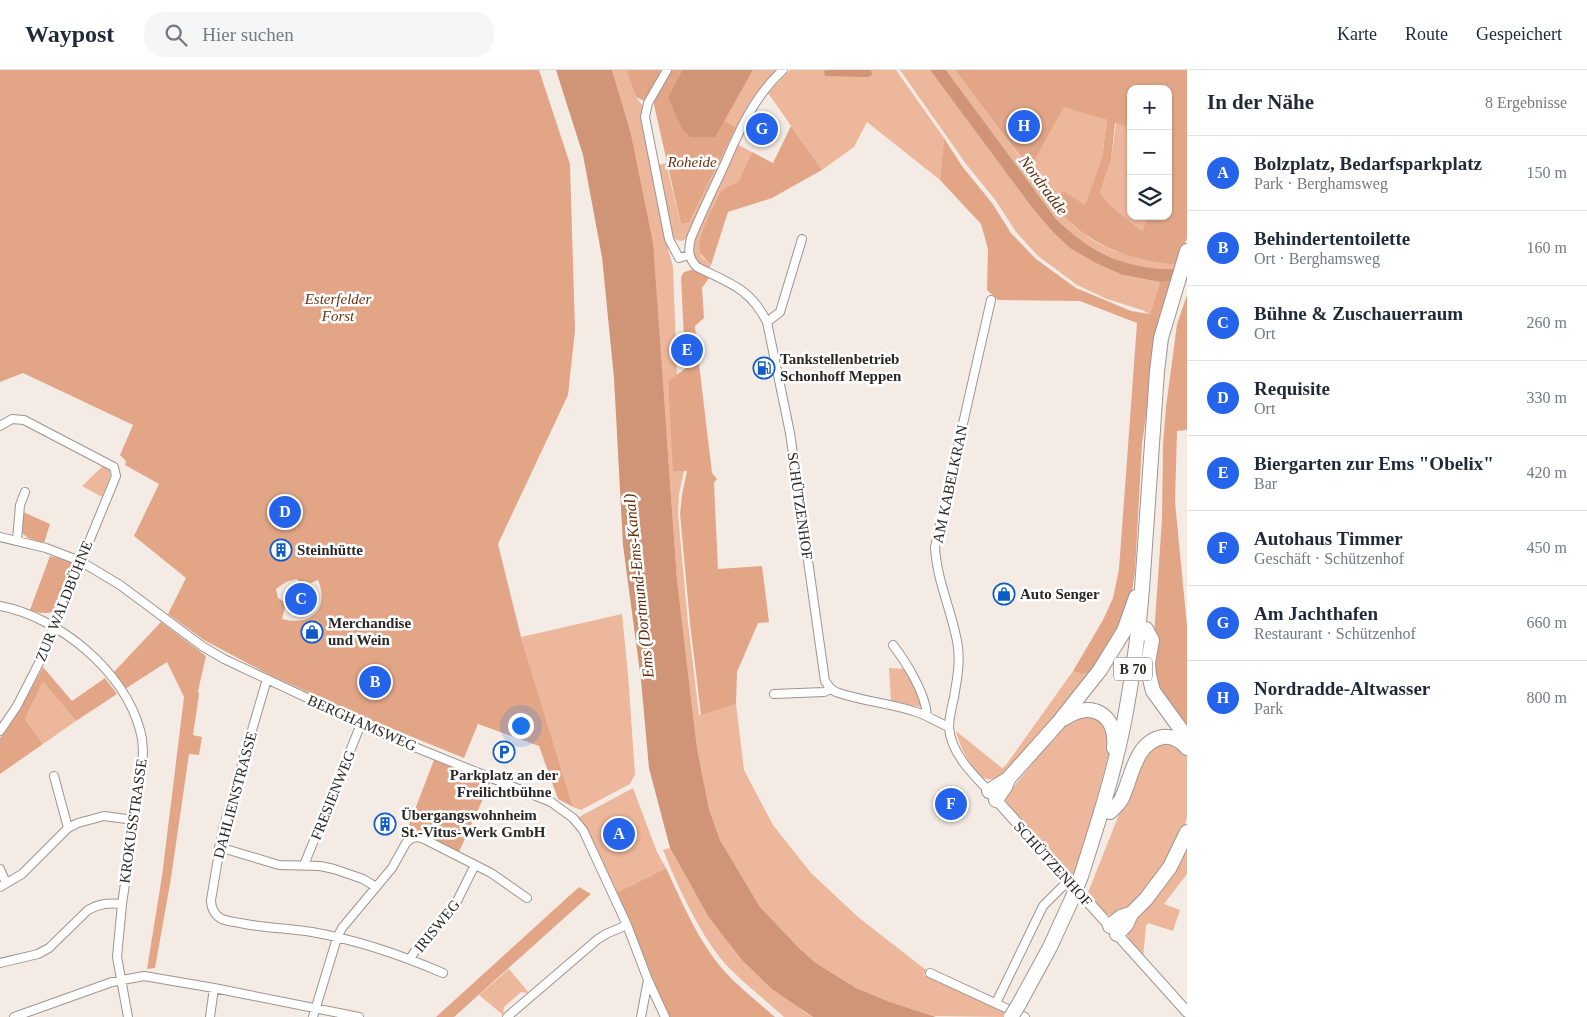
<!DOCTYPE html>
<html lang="de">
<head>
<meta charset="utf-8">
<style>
  :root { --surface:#fff; --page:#f6f6f7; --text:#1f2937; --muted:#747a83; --line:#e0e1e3; --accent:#2563eb }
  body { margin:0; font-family:"Times New Roman",serif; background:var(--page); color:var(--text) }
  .controls { position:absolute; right:15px; top:15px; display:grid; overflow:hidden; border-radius:10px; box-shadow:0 1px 4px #0004 }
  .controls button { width:45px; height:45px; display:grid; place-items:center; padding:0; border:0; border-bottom:1px solid var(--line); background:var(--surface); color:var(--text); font:25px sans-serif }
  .you { position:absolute; left:520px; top:655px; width:18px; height:18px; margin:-12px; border:4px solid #fff; border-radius:50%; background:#1a73e8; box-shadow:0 0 0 8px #1a73e833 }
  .badge { display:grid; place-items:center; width:32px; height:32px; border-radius:50%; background:var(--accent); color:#fff; font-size:16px; font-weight:700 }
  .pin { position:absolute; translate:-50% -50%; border:2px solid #fff; box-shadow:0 1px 5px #0006 }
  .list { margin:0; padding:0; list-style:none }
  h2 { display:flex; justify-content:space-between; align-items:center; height:65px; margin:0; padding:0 20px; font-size:21px }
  h2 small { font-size:16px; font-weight:400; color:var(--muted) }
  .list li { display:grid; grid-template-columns:32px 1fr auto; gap:15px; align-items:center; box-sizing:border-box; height:75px; padding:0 20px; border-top:1px solid var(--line) }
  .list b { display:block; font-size:19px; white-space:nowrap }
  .list p { margin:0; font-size:16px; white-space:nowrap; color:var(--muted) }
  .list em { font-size:16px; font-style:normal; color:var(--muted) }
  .icon { flex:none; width:28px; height:28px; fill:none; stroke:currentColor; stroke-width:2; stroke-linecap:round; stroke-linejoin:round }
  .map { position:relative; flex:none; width:1187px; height:947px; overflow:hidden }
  header { display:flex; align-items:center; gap:30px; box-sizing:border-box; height:70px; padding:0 25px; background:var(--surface); border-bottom:1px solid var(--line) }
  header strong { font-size:24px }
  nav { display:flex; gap:28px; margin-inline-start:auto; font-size:18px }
  .search { width:350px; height:45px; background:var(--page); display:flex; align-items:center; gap:12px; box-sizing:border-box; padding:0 18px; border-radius:20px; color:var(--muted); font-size:19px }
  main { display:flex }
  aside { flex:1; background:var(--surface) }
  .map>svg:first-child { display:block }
  .green { fill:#edb79b }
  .forest { fill:#e2a687; fill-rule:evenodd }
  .water { fill:#cf9576 }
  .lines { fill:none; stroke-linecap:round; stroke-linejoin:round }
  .street-casing { stroke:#9e9490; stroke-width:10 }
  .secondary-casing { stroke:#9e9490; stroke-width:12 }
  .highway-casing { stroke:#9e9490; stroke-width:16 }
  .street { stroke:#fff; stroke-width:8 }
  .secondary { stroke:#fff; stroke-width:10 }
  .highway { stroke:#fff; stroke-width:14 }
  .highway-bridge-casing { stroke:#9e9490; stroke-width:16; stroke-linecap:butt }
  .highway-bridge { stroke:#fff; stroke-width:14 }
  .labels { text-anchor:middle; stroke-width:5; stroke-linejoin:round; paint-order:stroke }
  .shield { fill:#fff; stroke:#6b6866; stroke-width:1 }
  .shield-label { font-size:14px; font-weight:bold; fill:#2b2725 }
  .park-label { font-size:15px; font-style:italic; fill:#693210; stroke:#fff }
  .poi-label { font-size:15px; font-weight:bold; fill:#2b2725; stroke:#fff; text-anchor:start }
  .street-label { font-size:15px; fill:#2b2725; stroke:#fff }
  .water-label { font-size:16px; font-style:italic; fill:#602a06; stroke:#fff }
</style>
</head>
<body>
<header>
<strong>Waypost</strong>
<div class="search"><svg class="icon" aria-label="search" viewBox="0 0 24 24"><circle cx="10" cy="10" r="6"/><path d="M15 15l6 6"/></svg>Hier suchen</div>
<nav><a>Karte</a><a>Route</a><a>Gespeichert</a></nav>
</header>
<main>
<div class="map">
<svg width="1187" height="947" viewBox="0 0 1187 947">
  <rect width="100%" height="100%" fill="#f5ebe5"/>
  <path class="green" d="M 612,0 L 626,0 L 636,27 L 646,40 L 668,179 L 673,197 L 677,305 L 668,311 L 674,402 L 684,401 L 679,424 L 678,444 L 688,553 L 699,645 L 736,634 L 744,700 L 773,755 L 811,803 L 858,847 L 926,900 L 924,905 L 1009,943 L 1006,947 L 933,946 L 890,932 L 856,918 L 837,906 L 816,893 L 799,878 L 760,837 L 720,770 L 709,739 L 697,678 L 677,510 L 667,370 L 630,60 Z
    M 753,0 L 777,0 L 762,16 L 748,36 L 686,169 C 680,173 675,170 671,165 L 657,95 L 666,93 L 681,154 L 689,153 L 736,57 L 723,50 Z
    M 790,0 L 896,0 L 944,68 L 940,110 L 867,52 L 854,77 L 822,100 L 768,23 Z
    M 900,0 L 930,0 L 1033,139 L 1053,162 L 1123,205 L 1160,212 L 1150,244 L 1145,242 L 1145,241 L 1107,229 L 1077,215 L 1038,186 L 1016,162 L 996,131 L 966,94 Z
    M 946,0 L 955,0 C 980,32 1003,66 1029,98 L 1064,36 L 1107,50 L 1102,88 L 1085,136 L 1053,132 L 1074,156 L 1092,170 L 1114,181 L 1177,195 L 1176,200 C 1130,202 1088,181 1056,149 Z
    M 1116,53 L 1131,58 L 1131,146 L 1148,146 L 1142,161 L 1110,135 L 1100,123 L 1111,90 Z
    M 737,74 L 752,82 L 738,112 L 730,115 L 701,186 L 711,195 L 709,199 C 695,192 693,191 692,174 Z
    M 105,394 L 110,399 L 110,407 L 102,427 L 82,416 Z
    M 622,544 L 628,604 L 635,704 L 630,714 L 581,740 L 573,737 L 521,567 Z
    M 889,598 L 905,599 L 922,633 L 921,637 L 891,631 Z
    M 1073,601 L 1081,604 L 1090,603 L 1046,659 L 999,708 C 994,709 989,710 984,708 C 972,702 958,673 956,661 L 1002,698 L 1006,695 Z
    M 43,612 L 76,651 L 43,674 L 25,649 Z
    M 1094,645 L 1107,654 L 1110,680 L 1082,783 L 1074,809 L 1012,741 L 1006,731 L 1006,726 L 1058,662 L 1071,649 Z
    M 1165,671 L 1185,682 L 1187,686 L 1187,746 L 1184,760 L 1161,805 L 1125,841 L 1116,846 L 1106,844 L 1087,825 L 1141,689 L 1151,676 Z
    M 633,718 L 657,782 L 666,798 L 616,823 L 579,747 Z
    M 1187,775 L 1187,804 L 1164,834 L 1180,840 L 1173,861 L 1148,853 L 1146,856 L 1143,888 C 1135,879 1128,872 1127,860 Z
    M 670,778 L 708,846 L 803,941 L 813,947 L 784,947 C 767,931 747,916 730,899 C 702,870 678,817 663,780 Z
    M 509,899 L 529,923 L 521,922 L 504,937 L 503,945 L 479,925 Z"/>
  <path class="forest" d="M 0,0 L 539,0 L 570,94 L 575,260 L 568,325 L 498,474 L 521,567 L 573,737 L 558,729 L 539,676 L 478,654 L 464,688 L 363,647 L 268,604 L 204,570 L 168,544 L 186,508 L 134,466 L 159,414 L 125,395 L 126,391 L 120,385 L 133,355 L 23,303 L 0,312 ZM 297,509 L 303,516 L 318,510 C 330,539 311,557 282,549 L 286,533 L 278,528 L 276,519 L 286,512 Z
    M 626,0 L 682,0 L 668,27 L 714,67 L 723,50 L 736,57 L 689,153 L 681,154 L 652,26 L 648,33 L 636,27 Z
    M 955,0 L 1187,0 L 1187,168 L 1177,195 C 1126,189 1084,175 1053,132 L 1063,121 L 1085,135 L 1102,88 L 1107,50 L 1064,37 L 1030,98 C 1003,66 980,32 955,0 ZM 1131,19 L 1168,19 L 1168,146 L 1148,146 L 1142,161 L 1110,135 L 1100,123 L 1111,90 L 1115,53 L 1131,58 Z
    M 791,56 L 822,100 L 772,128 L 728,142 L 711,195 C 705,189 699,184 699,176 C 698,168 716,129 721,122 C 726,117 731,114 738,112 L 752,82 L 773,93 Z
    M 944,68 L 962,96 L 992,133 L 1011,163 L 1036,189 L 1076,218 L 1131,241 L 1150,244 L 1160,212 L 1171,212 L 1156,276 L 1142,374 L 1135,501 L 1132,522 L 1113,573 L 1090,603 L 1081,604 L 1073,601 L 1103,550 L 1113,528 L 1119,499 L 1137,253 L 1080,231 L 998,230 L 987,220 L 988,179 L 981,154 L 940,110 Z
    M 694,199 L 709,208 L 702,218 L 704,248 L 695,256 L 696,267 L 684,269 L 681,207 L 684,202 Z
    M 1187,225 L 1187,360 L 1177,361 L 1175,432 L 1187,556 L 1187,658 L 1157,616 L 1153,580 L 1162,449 L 1163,375 L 1166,337 L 1177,254 Z
    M 697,277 L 712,403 L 717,409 L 714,413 L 718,499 L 762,496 L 769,552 L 758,553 L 737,602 L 736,634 L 701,645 L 690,553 L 680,444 L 682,425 L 687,401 L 673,402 L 668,311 L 686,298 L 686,292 L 690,291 L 689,278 Z
    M 23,442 L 50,454 L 44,473 L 28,468 L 22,463 Z
    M 50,486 L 72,492 L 72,499 L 56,540 C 47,545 39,543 30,540 Z
    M 161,552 L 206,586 L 198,621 L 199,624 L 193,665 L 202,667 L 199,685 L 189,684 L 171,808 L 155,898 L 147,899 L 162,806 L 184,627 L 167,592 L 125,619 L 113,603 Z
    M 43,597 L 72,631 L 105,608 L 117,624 L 76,651 L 43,612 L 25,649 L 43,674 L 0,704 L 0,668 L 21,638 Z
    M 434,690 L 491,711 L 459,782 L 420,762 L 412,762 L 409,755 Z
    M 666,798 C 683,834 699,874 727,904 C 741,919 759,933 775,947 L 669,947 L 616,823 Z
    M 579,817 L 591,824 L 454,947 L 436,947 Z"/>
  <path class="water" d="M 556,0 L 612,0 L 630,60 L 653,173 L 677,510 L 697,678 L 709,739 L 720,770 L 760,837 L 799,878 L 816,893 L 856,918 L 890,932 L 936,947 L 813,947 L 772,919 L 742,890 L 708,846 L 670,778 L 649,698 L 641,610 L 623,475 L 614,308 L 602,187 L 583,85 Z
    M 682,0 L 753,0 L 715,67 L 690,67 L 681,57 L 668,27 Z
    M 828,0 L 871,0 L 872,5 L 868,7 L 825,6 L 824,1 Z
    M 930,0 L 946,0 L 1056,149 C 1095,187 1133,202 1187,199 L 1187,211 L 1160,212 L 1123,205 L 1096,193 L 1070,178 L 1053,162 L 1033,139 Z"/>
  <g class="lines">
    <g class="street-casing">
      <path id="street" d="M 667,0 L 648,33 L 645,47 L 669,169 L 679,188 L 689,185
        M 783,0 C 754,26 738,63 723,98 C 712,121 701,144 691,168 C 688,180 688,188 697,197 C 729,213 750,218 767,252 L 790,363 L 825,611 L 831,619 L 836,622 C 861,631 888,633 913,641 C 926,644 936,652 949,657
        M 767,252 L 780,242 L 802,169
        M 0,356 L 12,349 L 24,350 L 114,397 L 116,406 L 40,591 L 17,636 L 0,661
        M 0,467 L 46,478 L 80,491 L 120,515 L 202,576 L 224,589 L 397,670 L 551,732 L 573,748 L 583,760 L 627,855 L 648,910 L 665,947
        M 17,470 L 20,435 L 25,422
        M 0,536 C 59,547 124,601 140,660 C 144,673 143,685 142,698 L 122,834 L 117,887 L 128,947
        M 893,575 C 906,592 925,622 927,645
        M 267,609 L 223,759 L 211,830 C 211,838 215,846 222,849 C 227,851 234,852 240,853 C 264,858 288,858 312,862 C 358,870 401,885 443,903
        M 774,624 L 824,622 L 831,619
        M 54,706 L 68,758
        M 989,721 C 973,705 950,682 949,657 C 949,647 952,637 954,627 C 957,610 960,594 958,577 C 953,543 937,513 935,477 L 991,230
        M 219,777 L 279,795 L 320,796 L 334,799 L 363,809 L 376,817
        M 304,795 L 361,654
        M 0,799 L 6,813
        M 0,817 L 22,804 L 68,758 L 78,753 L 104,746 L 134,750
        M 410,889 L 415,881 L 454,837 L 475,795
        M 0,893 L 38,884 L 49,878 L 88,840 C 100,833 109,833 122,834
        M 930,903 L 1025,947
        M 996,933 L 1043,836 L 1068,811
        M 14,947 L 112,912 L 144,906 L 214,918 L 359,947
        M 210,947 L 214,918
        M 313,947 L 337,868 L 342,858 L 392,798 L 406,773 L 412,768 L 418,767 L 424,769 L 491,803 L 527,828
        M 507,947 L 598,869 L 606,864 L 627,855
        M 641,947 L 648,910"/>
    </g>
    <g class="secondary-casing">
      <path id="secondary" d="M 993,726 L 1187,942"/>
    </g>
    <g class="highway-casing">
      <path id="highway" d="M 1146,559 L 1152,570 L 1148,593 L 1149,605 L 1153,621 L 1187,668
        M 1065,648 C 1092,629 1118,646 1114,678
        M 989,721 L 1008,709 L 1058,653 L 1100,600 L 1124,561 L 1136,527
        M 996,730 L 1005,717 L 1008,709
        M 1110,742 C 1114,738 1118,735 1121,730 C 1132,709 1134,672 1163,667 C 1172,666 1181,671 1187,678
        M 1081,806 C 1099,750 1117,694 1127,636 C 1134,597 1139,558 1142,519 L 1157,301 L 1161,268 L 1187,181
        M 1110,856 L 1121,847 L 1130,844
        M 1117,864 L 1126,855 L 1131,844 L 1146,829 L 1170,797 L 1187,762
        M 1019,934 L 1050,877 L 1072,829"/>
    </g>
    <use href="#street" class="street"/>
    <use href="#secondary" class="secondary"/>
    <use href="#highway" class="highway"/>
    <g class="highway-bridge-casing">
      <path id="highway-bridge" d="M 1072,829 L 1081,806
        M 1011,947 L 1019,934"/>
    </g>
    <use href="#highway-bridge" class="highway-bridge"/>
  </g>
  <defs>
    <g id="fuel-ring" transform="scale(1.125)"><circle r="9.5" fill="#fff" stroke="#0f5cc7" stroke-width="1.5"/><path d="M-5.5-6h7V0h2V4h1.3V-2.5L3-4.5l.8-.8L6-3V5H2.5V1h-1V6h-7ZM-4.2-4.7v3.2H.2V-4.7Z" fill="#0f5cc7"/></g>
    <g id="building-ring" transform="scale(1.125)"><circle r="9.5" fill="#fff" stroke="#0f5cc7" stroke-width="1.5"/><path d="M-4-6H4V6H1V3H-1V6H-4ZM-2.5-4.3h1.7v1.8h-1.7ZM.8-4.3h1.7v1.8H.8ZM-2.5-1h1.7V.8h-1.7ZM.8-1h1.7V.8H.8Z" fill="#0f5cc7"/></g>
    <g id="shop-ring" transform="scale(1.125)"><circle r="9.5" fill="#fff" stroke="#0f5cc7" stroke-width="1.5"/><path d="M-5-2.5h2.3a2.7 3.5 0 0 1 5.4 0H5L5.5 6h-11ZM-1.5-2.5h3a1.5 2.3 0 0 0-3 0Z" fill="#0f5cc7"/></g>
    <g id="parking-ring" transform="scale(1.125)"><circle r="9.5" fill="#fff" stroke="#0f5cc7" stroke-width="1.5"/><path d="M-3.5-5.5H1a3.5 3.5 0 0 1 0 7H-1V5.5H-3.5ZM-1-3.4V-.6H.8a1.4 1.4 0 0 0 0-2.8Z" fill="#0f5cc7"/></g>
  </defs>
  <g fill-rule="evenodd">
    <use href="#fuel-ring" x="764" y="298"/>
    <use href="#building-ring" x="281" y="480"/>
    <use href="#shop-ring" x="1004" y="524"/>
    <use href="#shop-ring" x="312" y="562"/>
    <use href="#parking-ring" x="504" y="682"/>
    <use href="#building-ring" x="385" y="754"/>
  </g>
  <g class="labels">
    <rect class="shield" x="1114" y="587.5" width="38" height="23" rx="4"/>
    <g class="shield-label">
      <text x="1133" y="604">B 70</text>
    </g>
    <g class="park-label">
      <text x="692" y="97">Roheide</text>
      <text x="338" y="234">Esterfelder<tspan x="338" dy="17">Forst</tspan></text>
    </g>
    <g class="poi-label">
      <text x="780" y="294">Tankstellenbetrieb<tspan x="780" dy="17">Schonhoff Meppen</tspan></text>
      <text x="297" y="485">Steinhütte</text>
      <text x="1020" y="529">Auto Senger</text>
      <text x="328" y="558">Merchandise<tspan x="328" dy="17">und Wein</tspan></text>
      <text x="504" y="710" text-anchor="middle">Parkplatz an der<tspan x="504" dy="17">Freilichtbühne</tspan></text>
      <text x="401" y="750">Übergangswohnheim<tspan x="401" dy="17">St.-Vitus-Werk GmbH</tspan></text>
    </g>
    <g class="street-label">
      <text transform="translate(950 414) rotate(-78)" y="5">AM KABELKRAN</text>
      <text transform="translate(800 436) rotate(82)" y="5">SCHÜTZENHOF</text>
      <text transform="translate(64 531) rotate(-68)" y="5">ZUR WALDBÜHNE</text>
      <text transform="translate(362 653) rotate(24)" y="5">BERGHAMSWEG</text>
      <text transform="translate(235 725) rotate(-75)" y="5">DAHLIENSTRASSE</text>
      <text transform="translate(333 725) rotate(-68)" y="5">FRESIENWEG</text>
      <text transform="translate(133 751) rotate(-82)" y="5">KROKUSSTRASSE</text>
      <text transform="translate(1053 794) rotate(48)" y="5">SCHÜTZENHOF</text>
      <text transform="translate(437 856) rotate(-51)" y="5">IRISWEG</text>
    </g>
    <g class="water-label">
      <text transform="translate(1044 115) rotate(53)" y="6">Nordradde</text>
      <text transform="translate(638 516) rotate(-96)" y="6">Ems (Dortmund-Ems-Kanal)</text>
    </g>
  </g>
</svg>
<div class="controls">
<button>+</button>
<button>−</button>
<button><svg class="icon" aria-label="layers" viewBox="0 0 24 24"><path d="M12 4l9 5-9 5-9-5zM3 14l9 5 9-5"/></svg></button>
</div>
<div class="you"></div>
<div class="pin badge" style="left:619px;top:764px">A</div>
<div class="pin badge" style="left:375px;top:612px">B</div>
<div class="pin badge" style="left:301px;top:529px">C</div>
<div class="pin badge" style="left:285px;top:442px">D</div>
<div class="pin badge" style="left:687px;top:280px">E</div>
<div class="pin badge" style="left:951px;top:734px">F</div>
<div class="pin badge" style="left:762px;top:59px">G</div>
<div class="pin badge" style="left:1024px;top:56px">H</div>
</div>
<aside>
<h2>In der Nähe<small>8 Ergebnisse</small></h2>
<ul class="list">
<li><span class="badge">A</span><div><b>Bolzplatz, Bedarfsparkplatz</b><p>Park · Berghamsweg</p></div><em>150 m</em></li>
<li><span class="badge">B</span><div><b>Behindertentoilette</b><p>Ort · Berghamsweg</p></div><em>160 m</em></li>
<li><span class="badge">C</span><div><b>Bühne &amp; Zuschauerraum</b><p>Ort</p></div><em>260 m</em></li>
<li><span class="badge">D</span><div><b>Requisite</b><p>Ort</p></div><em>330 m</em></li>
<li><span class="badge">E</span><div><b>Biergarten zur Ems &quot;Obelix&quot;</b><p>Bar</p></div><em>420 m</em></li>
<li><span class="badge">F</span><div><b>Autohaus Timmer</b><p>Geschäft · Schützenhof</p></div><em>450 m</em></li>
<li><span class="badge">G</span><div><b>Am Jachthafen</b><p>Restaurant · Schützenhof</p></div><em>660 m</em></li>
<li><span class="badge">H</span><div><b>Nordradde-Altwasser</b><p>Park</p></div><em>800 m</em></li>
</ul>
</aside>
</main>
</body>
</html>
